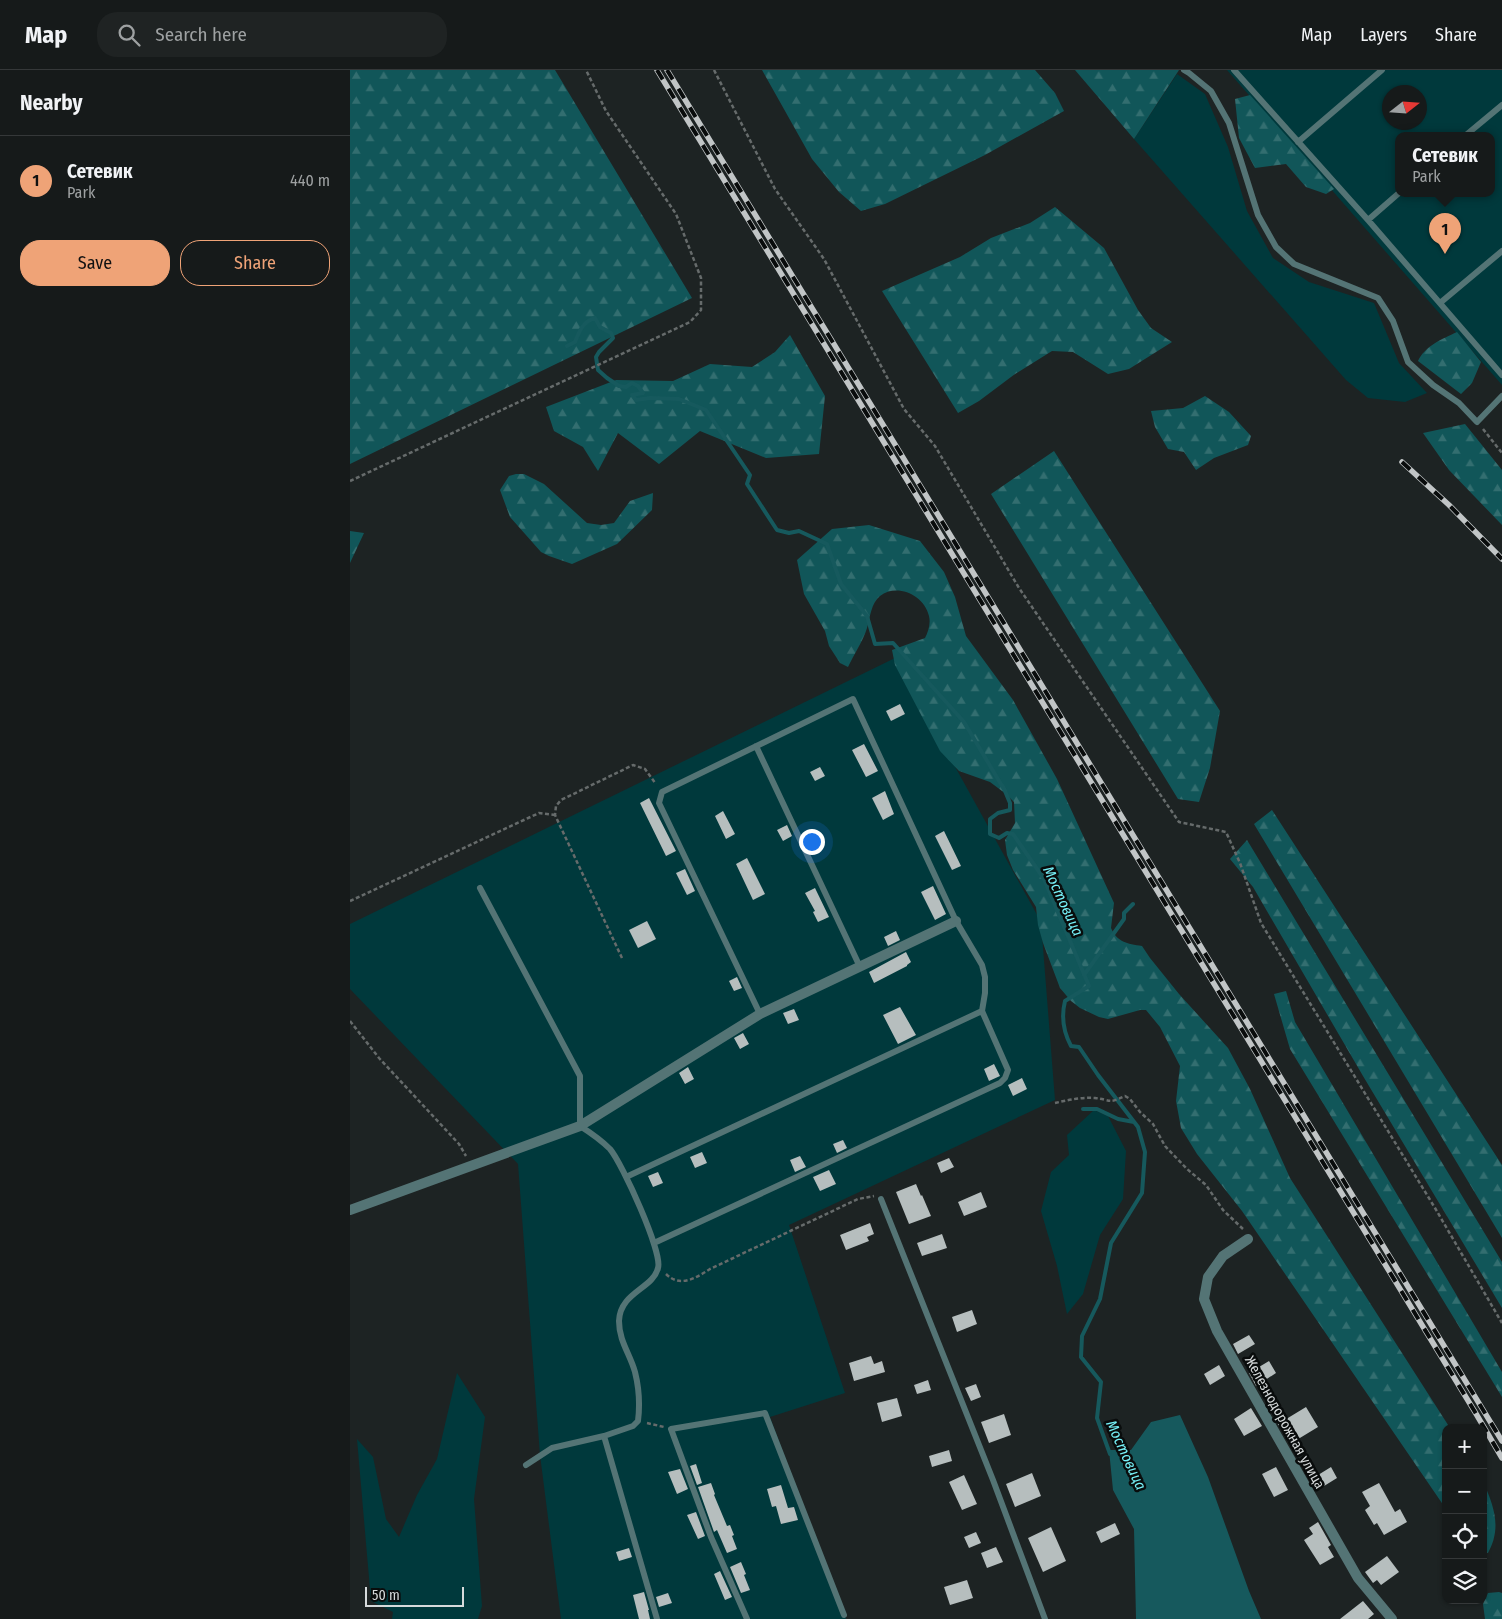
<!DOCTYPE html>
<html lang="en">
<head>
<meta charset="utf-8">
<style>
  :root { --surface:#161a1a; --page:#1f2323; --text:#f1f3f6; --muted:#9ea1a2; --line:#353839; --accent:#efa377 }
  body { margin:0; font-family:"Fira Sans Condensed",sans-serif; background:var(--page); color:var(--text) }
  .controls { position:absolute; right:15px; bottom:15px; display:grid; overflow:hidden; border-radius:10px; box-shadow:0 1px 4px #0004 }
  .controls button { width:45px; height:45px; display:grid; place-items:center; padding:0; border:0; border-bottom:1px solid var(--line); background:var(--surface); color:var(--text); font:25px sans-serif }
  .compass { position:absolute; left:1032px; top:15px; width:45px; height:45px; border-radius:50%; background:var(--surface); box-shadow:0 1px 4px #0004; rotate:73deg }
  .scale { position:absolute; left:15px; bottom:12px; width:99px; box-sizing:border-box; padding-left:5px; border:2px solid #d6dadb; border-top:0; font-size:14px; line-height:18px; white-space:nowrap; color:#d6dadb; -webkit-text-stroke:4px #090c0c; paint-order:stroke }
  .you { position:absolute; left:461px; top:771px; width:18px; height:18px; margin:-12px; border:4px solid #fff; border-radius:50%; background:#1a73e8; box-shadow:0 0 0 8px #1a73e833 }
  .badge { display:grid; place-items:center; width:32px; height:32px; border-radius:50%; background:var(--accent); color:#111; font-size:16px; font-weight:700 }
  .pin { position:absolute; translate:-50% -41px; filter:drop-shadow(0 1px 2px #0008) }
  .pin::after { content:''; position:absolute; top:26px; width:18px; height:15px; background:inherit; clip-path:polygon(0 0,100% 0,50% 100%) }
  .popup { position:absolute; left:1045px; top:62px; width:100px; height:65px; box-sizing:border-box; display:grid; place-content:center; border-radius:10px; background:var(--surface); filter:drop-shadow(0 1px 4px #0005); font-size:16px; white-space:nowrap; color:var(--muted) }
  .popup b { font-size:19px; color:var(--text) }
  .popup::after { content:''; position:absolute; left:50%; top:100%; margin-left:-10px; border:10px solid transparent; border-top-color:var(--surface) }
  .list { margin:0; padding:0; list-style:none }
  h2 { display:flex; justify-content:space-between; align-items:center; height:65px; margin:0; padding:0 20px; font-size:21px }
  h2 small { font-size:16px; font-weight:400; color:var(--muted) }
  .list li { display:grid; grid-template-columns:32px 1fr auto; gap:15px; align-items:center; box-sizing:border-box; height:90px; padding:0 20px; border-top:1px solid var(--line) }
  .list b { display:block; font-size:19px; white-space:nowrap }
  .list p { margin:0; font-size:16px; white-space:nowrap; color:var(--muted) }
  .list em { font-size:16px; font-style:normal; color:var(--muted) }
  .actions { display:flex; gap:10px; padding:15px 20px }
  .actions a { flex:1; padding:11px 0; border:1px solid var(--accent); border-radius:20px; text-align:center; font-size:18px; color:var(--accent) }
  .actions .main { background:var(--accent); color:#111 }
  .icon { flex:none; width:28px; height:28px; fill:none; stroke:currentColor; stroke-width:2; stroke-linecap:round; stroke-linejoin:round }
  .map { position:relative; flex:none; width:1152px; height:1549px; overflow:hidden }
  header { display:flex; align-items:center; gap:30px; box-sizing:border-box; height:70px; padding:0 25px; background:var(--surface); border-bottom:1px solid var(--line) }
  header strong { font-size:24px }
  nav { display:flex; gap:28px; margin-inline-start:auto; font-size:18px }
  .search { width:350px; height:45px; background:var(--page); display:flex; align-items:center; gap:12px; box-sizing:border-box; padding:0 18px; border-radius:20px; color:var(--muted); font-size:19px }
  main { display:flex }
  aside { flex:1; background:var(--surface) }
  .map>svg:first-child { display:block }
  .green { fill:#00393c; fill-rule:evenodd }
  .forest { fill:url(#forest-firs) }
  .water { fill:#16595d }
  .lines { fill:none; stroke-linecap:round; stroke-linejoin:round }
  .stream { stroke:#16595d; stroke-width:4 }
  .building { fill:#b6bebe }
  .path { stroke:#666b6b; stroke-width:2.5; stroke-dasharray:4 2.5; stroke-linecap:butt }
  .lane { stroke:#547475; stroke-width:6 }
  .street { stroke:#547475; stroke-width:10 }
  .rail-casing { stroke:#c1c5c6; stroke-width:5.5 }
  .rail { stroke:#090c0c; stroke-width:4; stroke-dasharray:11; stroke-linecap:butt }
  .labels { text-anchor:middle; stroke-width:5; stroke-linejoin:round; paint-order:stroke }
  .street-label { font-size:14px; fill:#d6dadb; stroke:#090c0c }
  .water-label { font-size:15px; font-style:italic; fill:#76f1f8; stroke:#090c0c }
</style>
</head>
<body>
<header>
<strong>Map</strong>
<div class="search"><svg class="icon" aria-label="search" viewBox="0 0 24 24"><circle cx="10" cy="10" r="6"/><path d="M15 15l6 6"/></svg>Search here</div>
<nav><a>Map</a><a>Layers</a><a>Share</a></nav>
</header>
<main>
<aside>
<h2>Nearby<small></small></h2>
<ul class="list">
<li><span class="badge">1</span><div><b>Сетевик</b><p>Park</p></div><em>440 m</em></li>
</ul>
<div class="actions"><a class="main">Save</a><a>Share</a></div>
</aside>
<div class="map">
<svg width="1152" height="1549" viewBox="0 0 1152 1549">
  <defs>
    <pattern id="forest-firs" width="22" height="20" patternUnits="userSpaceOnUse" patternTransform="scale(1.25)"><rect width="22" height="20" fill="#115659"/><path d="M5 1l3.5 6h-7zM16 11l3.5 6h-7z" fill="#336e70"/></pattern>
  </defs>
  <rect width="100%" height="100%" fill="#1d2323"/>
  <path class="green" d="M 877,0 L 1152,0 L 1152,315 ZM 1040,22 L 1070,22 L 1070,52 L 1040,52 ZM 1049,65 L 1141,65 L 1141,123 L 1049,123 Z
    M 827,4 L 855,24 L 878,77 L 897,141 L 923,188 L 959,212 L 1024,233 L 1049,293 L 1077,323 L 1055,332 L 1018,328 L 996,310 L 784,69 Z
    M 545,588 L 691,852 L 705,1030 L 439,1155 L 495,1323 L 420,1347 L 496,1549 L 211,1549 L 190,1385 L 168,1094 L 0,919 L 0,854 Z
    M 744,1040 L 758,1046 L 776,1081 L 773,1129 L 750,1165 L 733,1224 L 717,1244 L 707,1196 L 691,1141 L 701,1102 L 719,1085 L 717,1065 Z
    M 107,1303 L 135,1347 L 124,1429 L 132,1536 L 128,1549 L 42,1549 L 43,1542 L 21,1531 L 7,1369 L 23,1387 L 36,1449 L 49,1467 L 67,1425 L 87,1389 Z"/>
  <path class="forest" d="M 0,0 L 205,0 L 342,228 L 0,394 Z
    M 412,0 L 685,0 L 705,23 L 714,41 L 635,85 L 535,134 L 511,141 L 489,122 L 462,89 Z
    M 725,0 L 829,0 L 784,69 Z
    M 900,25 L 984,119 L 976,124 L 956,117 L 936,94 L 905,98 L 889,68 L 885,29 Z
    M 705,137 L 754,178 L 788,240 L 801,258 L 822,272 L 779,299 L 758,304 L 723,282 L 702,281 L 665,304 L 629,331 L 608,343 L 532,221 L 610,187 L 641,168 L 680,153 Z
    M 1107,262 L 1131,292 L 1122,313 L 1111,324 L 1068,291 C 1075,276 1092,269 1107,262 Z
    M 440,265 L 475,326 L 469,384 L 416,388 L 350,361 L 309,394 L 268,363 L 248,401 L 233,377 L 204,361 L 196,337 L 266,310 L 323,311 L 360,294 L 402,297 L 425,282 Z
    M 855,326 L 879,342 L 901,366 L 898,375 L 864,388 L 846,400 L 834,382 L 818,379 L 805,357 L 801,341 L 833,338 Z
    M 1115,354 L 1152,400 L 1152,455 L 1099,400 L 1073,363 Z
    M 704,381 L 870,641 L 860,698 L 849,732 L 828,729 L 641,424 Z
    M 166,404 L 174,404 L 194,414 L 237,453 L 251,455 L 264,453 L 280,431 L 303,423 L 302,440 L 267,474 L 222,494 L 199,486 L 191,482 L 160,447 L 150,420 L 159,406 Z
    M 519,455 L 570,471 L 594,502 L 605,527 L 616,566 L 663,630 L 707,709 L 764,833 L 761,858 C 767,872 777,874 792,876 L 800,888 L 829,924 L 878,978 L 900,1019 L 940,1108 L 1100,1358 L 1096,1358 L 1096,1439 L 892,1141 L 847,1084 L 831,1058 L 826,1031 L 830,996 L 810,957 L 796,940 L 790,940 L 758,949 L 749,947 L 730,938 L 721,931 L 710,918 L 693,873 L 688,855 L 686,837 L 663,800 L 657,785 L 655,770 L 665,753 L 664,732 L 656,724 L 640,712 L 609,701 L 590,681 L 545,595 L 542,580 L 575,568 C 578,562 581,554 579,546 C 574,525 547,513 530,526 C 521,533 520,548 517,558 C 513,571 504,584 498,597 L 490,593 L 479,576 L 475,561 L 454,524 L 447,490 L 482,459 Z
    M 0,461 L 14,463 L 0,493 Z
    M 922,740 L 1152,1095 L 1152,1168 L 904,754 Z
    M 897,770 L 1152,1192 L 1152,1238 L 1013,1006 L 903,817 L 880,789 Z
    M 936,921 L 945,952 L 1152,1302 L 1152,1327 L 940,979 L 924,924 Z
    M 1133,1411 C 1144,1437 1152,1457 1138,1483 L 1133,1482 Z
    M 1149,1522 L 1152,1523 L 1152,1549 L 1135,1549 L 1133,1534 L 1138,1523 Z"/>
  <path class="water" d="M 830,1345 L 858,1407 L 899,1521 L 911,1549 L 786,1549 L 784,1459 L 763,1420 L 759,1380 L 781,1380 L 801,1352 Z"/>
  <g class="lines">
    <path class="stream" d="M 217,276 L 225,272 C 229,262 233,251 245,248 L 250,257 L 261,263 L 263,268 L 249,282 L 246,287 L 248,300 L 257,308 L 269,316 L 276,317 L 282,313 L 288,316 L 293,323 L 282,325 L 286,330 L 300,328 L 329,329 L 356,340 L 400,405 L 397,414 L 427,460 L 439,463 L 449,461 L 477,474 L 491,514 L 517,546 L 525,574 L 543,573 L 614,652 L 655,721 L 660,733 L 660,740 L 648,743 L 640,749 L 640,764 L 649,768 L 657,763 L 663,764 L 694,809 L 739,916 L 715,931 C 711,947 713,961 721,976 L 729,977 L 748,1005 L 788,1057 L 795,1082 L 792,1123 L 761,1173 L 750,1229 L 732,1266 L 731,1287 L 751,1312 L 747,1348 L 760,1384
      M 734,905 L 774,849 L 774,843 L 783,834
      M 733,1039 L 747,1039 L 768,1049 L 784,1052"/>
  </g>
  <path class="building" d="M 550,634 L 555,644 L 541,651 L 536,641 Z
    M 514,674 L 528,701 L 516,707 L 502,680 Z
    M 470,697 L 475,706 L 465,711 L 460,702 Z
    M 535,721 L 544,744 L 533,750 L 522,728 Z
    M 299,728 L 326,781 L 316,786 L 290,733 Z
    M 373,741 L 385,764 L 376,769 L 365,746 Z
    M 437,755 L 442,766 L 433,771 L 427,760 Z
    M 594,761 L 611,796 L 602,800 L 585,766 Z
    M 397,788 L 415,824 L 403,830 L 386,794 Z
    M 335,799 L 345,821 L 337,825 L 326,803 Z
    M 583,816 L 596,844 L 585,850 L 571,822 Z
    M 465,818 L 479,847 L 468,852 L 463,842 L 465,841 L 455,823 Z
    M 297,851 L 306,869 L 288,878 L 279,860 Z
    M 546,861 L 550,870 L 538,876 L 534,867 Z
    M 556,882 L 561,892 L 557,895 L 557,896 L 524,913 L 519,902 Z
    M 387,907 L 392,918 L 384,921 L 379,911 Z
    M 550,937 L 566,965 L 548,974 L 533,945 Z
    M 444,939 L 449,950 L 438,954 L 433,943 Z
    M 393,963 L 399,974 L 390,979 L 384,968 Z
    M 644,994 L 650,1006 L 639,1011 L 634,999 Z
    M 338,997 L 344,1009 L 335,1014 L 329,1003 Z
    M 672,1008 L 677,1019 L 663,1026 L 658,1015 Z
    M 493,1070 L 497,1078 L 487,1083 L 483,1074 Z
    M 352,1082 L 357,1093 L 345,1098 L 340,1087 Z
    M 450,1086 L 456,1097 L 445,1102 L 440,1090 Z
    M 599,1088 L 604,1097 L 591,1103 L 587,1093 Z
    M 479,1100 L 486,1114 L 470,1121 L 463,1107 Z
    M 308,1102 L 313,1113 L 303,1117 L 298,1106 Z
    M 566,1114 L 571,1126 L 572,1125 L 581,1146 L 559,1154 L 546,1122 Z
    M 631,1122 L 637,1137 L 614,1146 L 608,1132 Z
    M 520,1153 L 524,1164 L 517,1167 L 519,1171 L 496,1180 L 490,1165 Z
    M 592,1164 L 597,1178 L 572,1186 L 567,1173 Z
    M 622,1240 L 627,1254 L 607,1262 L 602,1247 Z
    M 899,1265 L 905,1274 L 888,1284 L 883,1274 Z
    M 521,1286 L 524,1294 L 532,1291 L 535,1302 L 504,1311 L 499,1293 Z
    M 919,1291 L 926,1303 L 906,1316 L 899,1303 Z
    M 869,1295 L 875,1306 L 860,1315 L 854,1304 Z
    M 578,1310 L 581,1320 L 567,1324 L 564,1315 Z
    M 626,1314 L 631,1327 L 621,1331 L 615,1318 Z
    M 547,1328 L 552,1346 L 532,1352 L 527,1333 Z
    M 956,1337 L 968,1357 L 940,1374 L 928,1354 Z
    M 901,1338 L 912,1356 L 894,1366 L 884,1349 Z
    M 654,1344 L 661,1365 L 639,1373 L 631,1352 Z
    M 599,1380 L 602,1391 L 582,1397 L 579,1386 Z
    M 346,1394 L 352,1413 L 347,1415 L 340,1396 Z
    M 926,1397 L 938,1420 L 924,1427 L 912,1404 Z
    M 981,1397 L 987,1408 L 966,1421 L 960,1410 Z
    M 330,1399 L 338,1419 L 327,1424 L 318,1402 Z
    M 682,1403 L 691,1426 L 665,1437 L 656,1414 Z
    M 614,1405 L 627,1434 L 612,1440 L 599,1412 Z
    M 361,1413 L 365,1424 L 364,1425 L 377,1456 L 380,1455 L 384,1465 L 382,1466 L 387,1479 L 377,1483 L 367,1460 L 364,1462 L 348,1417 Z
    M 1029,1413 L 1045,1442 L 1050,1439 L 1057,1452 L 1034,1465 L 1027,1453 L 1024,1455 L 1015,1440 L 1020,1436 L 1012,1422 Z
    M 431,1415 L 438,1438 L 444,1437 L 448,1450 L 431,1454 L 426,1436 L 422,1437 L 417,1419 Z
    M 346,1442 L 355,1466 L 348,1469 L 337,1445 Z
    M 968,1452 L 981,1475 L 978,1477 L 984,1487 L 970,1495 L 954,1470 L 963,1464 L 959,1458 Z
    M 765,1453 L 770,1464 L 751,1473 L 746,1462 Z
    M 701,1457 L 716,1491 L 693,1502 L 678,1468 Z
    M 626,1462 L 631,1473 L 619,1478 L 614,1467 Z
    M 646,1477 L 653,1492 L 637,1498 L 631,1483 Z
    M 279,1478 L 282,1487 L 269,1491 L 266,1482 Z
    M 1037,1486 L 1049,1502 L 1031,1515 L 1027,1510 L 1023,1513 L 1015,1502 Z
    M 391,1492 L 396,1504 L 394,1505 L 400,1520 L 391,1523 L 380,1497 Z
    M 370,1501 L 382,1527 L 375,1530 L 364,1504 Z
    M 617,1510 L 623,1528 L 600,1535 L 594,1517 Z
    M 294,1522 L 299,1540 L 298,1540 L 300,1549 L 289,1549 L 283,1525 Z
    M 318,1523 L 322,1533 L 309,1537 L 306,1527 Z
    M 1013,1531 L 1024,1544 L 1018,1549 L 990,1549 Z"/>
  <g class="lines">
    <path class="path" d="M 364,0 L 425,119 L 474,189 L 554,339 L 585,376 L 669,518 L 829,752 L 876,762 L 890,793 L 911,853 L 1085,1138 L 1152,1253
      M 1133,359 L 1152,383
      M 0,411 L 340,252 L 351,240 L 351,208 L 326,144 L 256,41 L 236,0
      M 0,831 L 189,743 L 205,745
      M 272,888 L 205,745 L 206,736 L 211,730 L 283,695 L 295,699 L 306,714
      M 0,951 L 29,988 L 109,1074 L 116,1086
      M 705,1033 C 718,1030 732,1027 745,1028 C 762,1030 758,1034 775,1026 L 780,1029 L 790,1042 L 803,1054 L 815,1076 L 837,1099 L 856,1115 L 873,1140 L 893,1159
      M 316,1204 C 330,1218 346,1208 360,1199 L 508,1129 L 524,1126
      M 297,1353 L 314,1357"/>
    <path class="lane" d="M 834,0 L 839,3 L 861,21 L 879,53 L 908,145 L 926,177 L 944,194 L 1028,228 L 1043,251 L 1058,292 L 1083,315 L 1109,333 L 1127,352 L 1152,326
      M 884,0 L 1018,150 L 1152,305
      M 1116,65 L 1152,35
      M 948,72 L 1032,0
      M 1018,150 L 1049,123
      M 1090,233 L 1152,181
      M 406,676 L 510,897
      M 130,818 L 230,1006 L 230,1056 C 241,1063 251,1070 260,1079 C 272,1093 313,1183 308,1198 C 303,1219 270,1222 269,1251 C 269,1271 280,1284 285,1302 C 289,1318 290,1335 288,1351 L 283,1356 L 254,1366 L 307,1549
      M 276,1107 L 632,941
      M 531,1129 L 643,1410 L 695,1549
      M 304,1173 L 650,1013 L 655,1008 L 658,1000 L 632,941 L 635,923 L 635,907 L 632,895 L 606,851 L 503,629 L 312,722 L 309,733 L 410,944
      M 176,1395 L 202,1378 L 254,1366
      M 397,1549 L 361,1467 L 321,1359 L 415,1343 L 494,1545"/>
    <path class="street" d="M 0,1140 L 230,1056 L 410,944 L 606,851
      M 898,1169 L 873,1186 L 858,1207 L 854,1229 L 867,1261 L 1008,1508 L 1042,1549"/>
    <g class="rail-casing">
      <path id="rail" d="M 307,0 L 1125,1342 L 1152,1388
        M 317,0 L 1152,1371
        M 1052,392 L 1099,435 L 1152,489"/>
    </g>
    <use href="#rail" class="rail"/>
  </g>
  <g class="labels">
    <g class="street-label">
      <text transform="translate(935 1352) rotate(61)" y="5">Железнодорожная улица</text>
    </g>
    <g class="water-label">
      <text transform="translate(713 831) rotate(65)" y="5">Мостовица</text>
      <text transform="translate(776 1385) rotate(65)" y="5">Мостовица</text>
    </g>
  </g>
</svg>
<div class="controls">
<button>+</button>
<button>−</button>
<button><svg class="icon" aria-label="locate" viewBox="0 0 24 24"><circle cx="12" cy="12" r="6"/><path d="M12 2v4M12 18v4M2 12h4M18 12h4"/></svg></button>
<button><svg class="icon" aria-label="layers" viewBox="0 0 24 24"><path d="M12 4l9 5-9 5-9-5zM3 14l9 5 9-5"/></svg></button>
</div>
<svg class="compass" viewBox="-18 -18 36 36"><path d="M0-13l5 13h-10z" fill="#e53935"/><path d="M0 13l5-13h-10z" fill="#9ea1a2"/></svg>
<div class="scale">50 m</div>
<div class="you"></div>
<div class="pin badge" style="left:1095px;top:184px">1</div>
<div class="popup"><b>Сетевик</b>Park</div>
</div>
</main>
</body>
</html>
